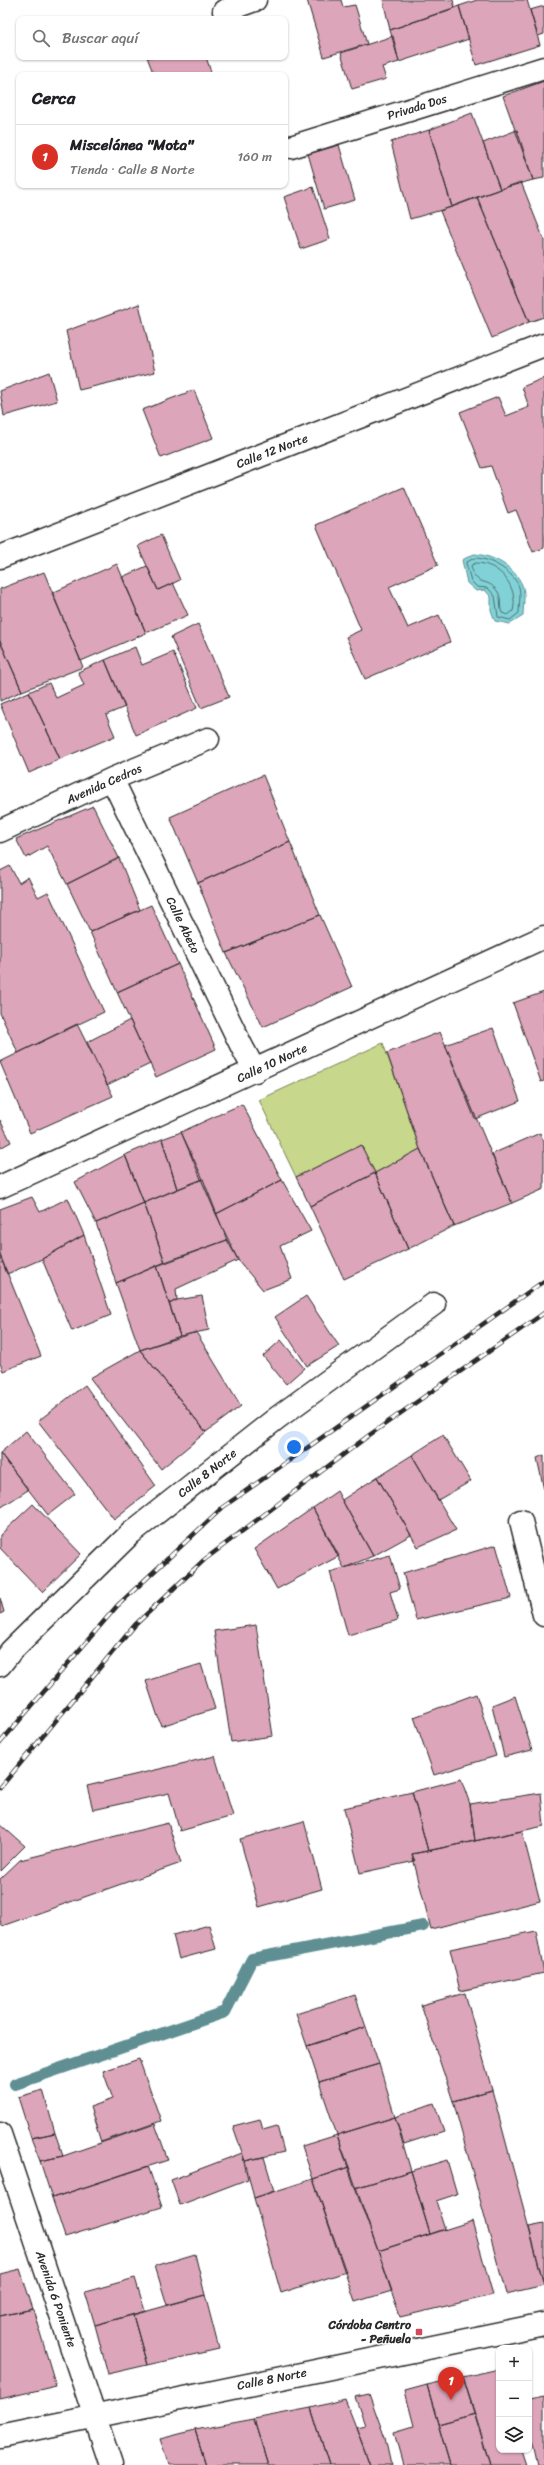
<!DOCTYPE html>
<html lang="es">
<head>
<meta charset="utf-8">
<style>
  :root { --surface:#fff; --page:#f2f2f2; --text:#202124; --muted:#757577; --line:#e0e0e0; --accent:#d93025 }
  body { margin:0; font-family:Sriracha,sans-serif; background:var(--page); color:var(--text) }
  .controls { position:absolute; right:12px; bottom:12px; display:grid; overflow:hidden; border-radius:8px; box-shadow:0 1px 3px #0004 }
  .controls button { width:36px; height:36px; display:grid; place-items:center; padding:0; border:0; border-bottom:1px solid var(--line); background:var(--surface); color:var(--text); font:20px sans-serif }
  .you { position:absolute; left:294px; top:1447px; width:14px; height:14px; margin:-10px; border:3px solid #fff; border-radius:50%; background:#1a73e8; box-shadow:0 0 0 6px #1a73e833 }
  .badge { display:grid; place-items:center; width:26px; height:26px; border-radius:50%; background:var(--accent); color:#fff; font-size:13px; font-weight:700 }
  .pin { position:absolute; translate:-50% -33px; filter:drop-shadow(0 1px 2px #0008) }
  .pin::after { content:''; position:absolute; top:21px; width:14px; height:12px; background:inherit; clip-path:polygon(0 0,100% 0,50% 100%) }
  .list { margin:0; padding:0; list-style:none }
  h2 { display:flex; justify-content:space-between; align-items:center; height:52px; margin:0; padding:0 16px; font-size:17px }
  h2 small { font-size:13px; font-weight:400; color:var(--muted) }
  .list li { display:grid; grid-template-columns:26px 1fr auto; gap:12px; align-items:center; box-sizing:border-box; height:64px; padding:0 16px; border-top:1px solid var(--line) }
  .list b { display:block; font-size:15px; white-space:nowrap }
  .list p { margin:0; font-size:13px; white-space:nowrap; color:var(--muted) }
  .list em { font-size:13px; font-style:normal; color:var(--muted) }
  .icon { flex:none; width:22px; height:22px; fill:none; stroke:currentColor; stroke-width:2; stroke-linecap:round; stroke-linejoin:round }
  .map { position:relative; flex:none; width:544px; height:2465px; overflow:hidden }
  .search { position:absolute; background:var(--surface); box-shadow:0 1px 3px #0004; left:16px; top:16px; width:272px; height:44px; display:flex; align-items:center; gap:10px; box-sizing:border-box; padding:0 14px; border-radius:8px; color:var(--muted); font-size:15px }
  .panel { position:absolute; background:var(--surface); box-shadow:0 1px 3px #0004; left:16px; top:72px; width:272px; height:116px; border-radius:8px }
  .map>svg:first-child { display:block }
  .green { fill:#c7d78b; stroke:#79815b }
  .water { fill:#81d2d7; stroke:#5f8f92 }
  .lines { fill:none; stroke-linecap:round; stroke-linejoin:round }
  .shore { stroke:#4d6e70; stroke-width:1 }
  .stream { stroke:#5f8f92; stroke-width:12 }
  .building { fill:#dca5b9; stroke:#2b2b2b }
  .minor-casing { stroke:#2b2b2b; stroke-width:25 }
  .minor { stroke:#fff; stroke-width:22 }
  .rail-casing { stroke:#2b2b2b; stroke-width:4.5 }
  .rail { stroke:#fff; stroke-width:3; stroke-dasharray:9; stroke-linecap:butt }
  .poi-dot { fill:#d1495b; stroke:#fff; stroke-width:1.5 }
  .labels { text-anchor:middle; stroke-width:3; stroke-linejoin:round; paint-order:stroke }
  .street-label { font-size:12px; fill:#2b2b2b; stroke:#fff }
  .poi-label { font-size:12px; font-weight:bold; fill:#2b2b2b; stroke:#fff; text-anchor:end }
</style>
</head>
<body>
<div class="map">
<svg width="544" height="2465" viewBox="0 0 544 2465">
  <rect width="100%" height="100%" fill="#fff"/>
  <filter id="ink" filterUnits="userSpaceOnUse"><feTurbulence type="fractalNoise" baseFrequency=".025" numOctaves="2"/><feDisplacementMap in="SourceGraphic" scale="8" xChannelSelector="R" yChannelSelector="G"/><feConvolveMatrix kernelMatrix="1 2 1 2 8 2 1 2 1" color-interpolation-filters="sRGB"/></filter>
  <g filter="url(#ink)">
    <path class="green" d="M 383,1043 L 420,1149 L 375,1173 L 361,1145 L 296,1177 L 259,1100 Z"/>
    <path class="water" d="M 474,554 C 492,555 515,567 522,585 C 526,593 523,606 523,616 L 510,624 L 495,621 L 491,610 L 491,597 L 485,590 L 476,591 L 467,583 L 462,560 Z"/>
    <g class="lines">
      <path class="shore" d="M 475,558 C 490,558 514,572 519,587 C 521,595 519,605 519,613 L 510,620 L 498,617 L 495,596 L 488,588 L 477,587 L 471,581 L 466,563 Z
        M 476,563 C 500,563 519,588 513,611 L 508,615 L 502,613 C 499,606 502,598 498,592 C 486,575 477,590 471,566 Z"/>
      <path class="stream" d="M 15,2084 L 225,2012 L 252,1959 L 423,1926"/>
    </g>
    <path class="building" d="M 307,0 L 341,0 L 343,7 L 355,5 L 367,44 L 324,57 Z
      M 383,0 L 453,0 L 455,8 L 390,30 Z
      M 477,0 L 527,0 L 540,45 L 476,65 L 459,6 Z
      M 459,6 L 469,39 L 399,62 L 390,30 Z
      M 544,6 L 544,34 L 538,36 L 530,10 Z
      M 393,36 L 399,62 L 382,67 L 386,79 L 352,89 L 341,53 Z
      M 147,57 L 206,57 L 212,75 L 154,75 Z
      M 544,81 L 544,178 L 533,180 L 503,96 Z
      M 472,113 L 500,189 L 452,207 L 429,130 Z
      M 429,130 L 452,207 L 410,219 L 391,142 Z
      M 517,130 L 533,180 L 500,189 L 483,143 Z
      M 339,145 L 355,200 L 324,209 L 308,154 Z
      M 521,182 L 544,240 L 544,317 L 529,322 L 477,197 Z
      M 313,187 L 330,239 L 301,249 L 284,197 Z
      M 477,197 L 529,322 L 492,338 L 440,211 Z
      M 139,304 L 155,372 L 79,390 L 66,331 Z
      M 49,372 L 57,401 L 4,416 L 0,391 Z
      M 544,378 L 544,548 L 533,552 L 516,510 L 508,513 L 491,466 L 482,468 L 460,412 L 498,397 L 506,416 L 529,407 L 522,387 Z
      M 194,390 L 213,438 L 161,458 L 142,410 Z
      M 404,487 L 438,565 L 389,587 L 408,628 L 439,615 L 450,642 L 365,679 L 346,637 L 361,630 L 316,525 Z
      M 161,535 L 180,580 L 158,590 L 138,546 Z
      M 117,564 L 146,633 L 81,661 L 52,593 Z
      M 147,566 L 158,590 L 173,583 L 188,615 L 146,633 L 122,577 Z
      M 44,572 L 83,667 L 22,691 L 0,641 L 0,589 Z
      M 198,624 L 229,697 L 201,708 L 171,637 Z
      M 0,641 L 22,691 L 0,701 Z
      M 135,647 L 142,665 L 173,652 L 197,708 L 136,735 L 105,660 Z
      M 105,660 L 125,707 L 106,715 L 115,736 L 60,759 L 29,692 L 49,683 L 56,698 L 84,685 L 78,672 Z
      M 29,692 L 60,759 L 29,773 L 0,704 Z
      M 263,775 L 290,842 L 198,883 L 170,817 Z
      M 93,806 L 119,858 L 67,884 L 47,846 L 26,858 L 16,839 Z
      M 290,842 L 320,915 L 226,953 L 198,883 Z
      M 119,858 L 140,910 L 90,932 L 67,884 Z
      M 10,866 L 19,883 L 28,877 L 38,897 L 48,892 L 104,1012 L 18,1053 L 0,1013 L 0,871 Z
      M 151,905 L 178,964 L 117,992 L 90,932 Z
      M 320,915 L 352,987 L 263,1027 L 226,953 Z
      M 178,964 L 216,1049 L 156,1077 L 117,992 Z
      M 544,992 L 544,1081 L 541,1082 L 513,1003 Z
      M 130,1020 L 150,1064 L 107,1085 L 87,1042 Z
      M 77,1024 L 113,1096 L 30,1133 L 0,1062 Z
      M 493,1028 L 520,1101 L 475,1119 L 445,1045 Z
      M 440,1032 L 512,1203 L 454,1226 L 420,1149 L 387,1053 Z
      M 242,1104 L 282,1180 L 216,1214 L 181,1132 Z
      M 0,1120 L 11,1142 L 0,1148 Z
      M 181,1132 L 203,1179 L 177,1189 L 162,1139 Z
      M 540,1133 L 544,1142 L 544,1189 L 512,1203 L 492,1154 Z
      M 162,1139 L 177,1189 L 144,1203 L 125,1155 Z
      M 361,1145 L 375,1173 L 310,1206 L 296,1177 Z
      M 420,1149 L 454,1226 L 408,1249 L 375,1173 Z
      M 125,1155 L 144,1203 L 96,1223 L 75,1182 Z
      M 375,1173 L 408,1249 L 344,1279 L 310,1206 Z
      M 203,1179 L 227,1240 L 165,1262 L 144,1203 Z
      M 282,1180 L 311,1231 L 280,1246 L 292,1279 L 263,1290 L 238,1260 L 216,1214 Z
      M 32,1197 L 40,1212 L 68,1198 L 84,1235 L 42,1259 L 7,1274 L 0,1255 L 0,1209 Z
      M 144,1203 L 165,1262 L 116,1283 L 96,1223 Z
      M 84,1235 L 111,1315 L 72,1331 L 42,1259 Z
      M 227,1240 L 238,1260 L 176,1289 L 177,1300 L 169,1304 L 157,1266 Z
      M 0,1255 L 41,1356 L 3,1371 L 0,1363 Z
      M 157,1266 L 180,1336 L 140,1350 L 116,1283 Z
      M 202,1296 L 209,1330 L 180,1336 L 169,1304 L 177,1300 Z
      M 306,1296 L 339,1346 L 307,1366 L 275,1317 Z
      M 196,1332 L 241,1406 L 206,1432 L 140,1350 Z
      M 281,1340 L 304,1368 L 286,1384 L 263,1356 Z
      M 140,1350 L 206,1432 L 161,1469 L 90,1378 Z
      M 85,1385 L 156,1486 L 114,1519 L 38,1421 Z
      M 26,1431 L 75,1494 L 48,1515 L 0,1453 Z
      M 443,1435 L 471,1481 L 438,1500 L 412,1455 Z
      M 0,1453 L 28,1490 L 0,1508 Z
      M 412,1455 L 456,1530 L 418,1547 L 377,1477 Z
      M 544,1455 L 544,1490 L 537,1458 Z
      M 377,1477 L 411,1535 L 373,1556 L 342,1500 Z
      M 337,1491 L 373,1556 L 344,1568 L 313,1508 Z
      M 33,1504 L 81,1554 L 42,1592 L 0,1548 L 0,1535 Z
      M 313,1508 L 339,1556 L 277,1589 L 254,1549 Z
      M 496,1545 L 511,1598 L 416,1620 L 403,1573 Z
      M 390,1555 L 400,1589 L 390,1592 L 398,1620 L 348,1635 L 330,1572 Z
      M 0,1598 L 4,1612 L 0,1614 Z
      M 256,1625 L 273,1736 L 231,1742 L 214,1631 Z
      M 201,1664 L 215,1709 L 161,1726 L 146,1681 Z
      M 476,1694 L 496,1756 L 434,1775 L 414,1717 Z
      M 515,1696 L 532,1750 L 504,1757 L 492,1705 Z
      M 215,1756 L 233,1816 L 180,1831 L 169,1793 L 93,1810 L 87,1786 Z
      M 461,1779 L 470,1804 L 475,1841 L 428,1851 L 412,1792 Z
      M 412,1792 L 428,1851 L 412,1854 L 415,1861 L 360,1873 L 344,1808 Z
      M 541,1793 L 544,1826 L 475,1841 L 470,1804 Z
      M 304,1821 L 322,1889 L 259,1907 L 240,1839 Z
      M 168,1823 L 181,1863 L 2,1926 L 0,1920 L 0,1879 L 20,1860 Z
      M 1,1825 L 25,1846 L 0,1871 L 0,1826 Z
      M 522,1831 L 540,1901 L 431,1929 L 412,1854 Z
      M 209,1925 L 216,1949 L 179,1959 L 173,1935 Z
      M 536,1931 L 544,1973 L 460,1991 L 450,1949 Z
      M 465,1993 L 492,2090 L 453,2101 L 421,2005 Z
      M 355,1995 L 366,2027 L 307,2046 L 296,2014 Z
      M 366,2027 L 379,2064 L 319,2082 L 307,2046 Z
      M 139,2059 L 161,2121 L 101,2142 L 90,2107 L 113,2099 L 103,2071 Z
      M 379,2064 L 395,2117 L 337,2135 L 319,2082 Z
      M 43,2090 L 55,2133 L 31,2138 L 18,2097 Z
      M 492,2090 L 544,2285 L 506,2294 L 453,2101 Z
      M 434,2103 L 444,2131 L 404,2144 L 395,2117 Z
      M 395,2117 L 411,2171 L 355,2188 L 337,2135 Z
      M 260,2119 L 263,2130 L 277,2126 L 284,2152 L 245,2161 L 233,2126 Z
      M 155,2124 L 168,2160 L 52,2198 L 40,2161 L 63,2156 Z
      M 55,2133 L 63,2156 L 40,2161 L 31,2138 Z
      M 337,2135 L 349,2167 L 313,2179 L 302,2146 Z
      M 242,2153 L 248,2179 L 180,2205 L 171,2180 Z
      M 264,2157 L 274,2191 L 254,2198 L 245,2161 Z
      M 447,2160 L 457,2194 L 436,2201 L 445,2229 L 430,2234 L 411,2171 Z
      M 148,2166 L 162,2207 L 65,2237 L 52,2198 Z
      M 349,2167 L 392,2291 L 355,2302 L 313,2179 Z
      M 411,2171 L 430,2234 L 378,2251 L 355,2188 Z
      M 313,2179 L 346,2272 L 281,2293 L 254,2198 Z
      M 472,2221 L 493,2295 L 400,2317 L 378,2251 Z
      M 544,2224 L 544,2285 L 529,2227 Z
      M 195,2254 L 205,2295 L 167,2305 L 155,2266 Z
      M 20,2269 L 33,2309 L 0,2316 L 0,2274 Z
      M 135,2278 L 145,2311 L 95,2325 L 85,2292 Z
      M 205,2295 L 219,2349 L 147,2365 L 133,2315 Z
      M 33,2309 L 56,2386 L 0,2399 L 0,2316 Z
      M 133,2315 L 147,2365 L 108,2374 L 95,2325 Z
      M 499,2369 L 499,2450 L 521,2450 L 526,2465 L 490,2465 L 463,2377 Z
      M 463,2377 L 475,2414 L 438,2424 L 427,2385 Z
      M 427,2385 L 450,2465 L 403,2465 L 394,2432 L 414,2426 L 405,2391 Z
      M 369,2394 L 385,2438 L 391,2465 L 370,2465 L 356,2427 L 365,2425 L 355,2397 Z
      M 544,2396 L 544,2465 L 538,2465 L 529,2425 L 529,2399 Z
      M 345,2399 L 356,2427 L 370,2465 L 329,2465 L 311,2408 Z
      M 311,2408 L 329,2465 L 268,2465 L 254,2419 Z
      M 475,2414 L 490,2465 L 450,2465 L 438,2424 Z
      M 254,2419 L 268,2465 L 206,2465 L 195,2430 Z
      M 195,2430 L 206,2465 L 169,2465 L 160,2439 Z"/>
    <g class="lines">
      <g class="minor-casing">
        <path id="minor" d="M 224,11 L 255,0
          M 291,147 L 544,68
          M 0,557 L 544,345
          M 112,779 L 242,1047 L 255,1071
          M 0,831 L 112,779 L 208,739
          M 0,1187 L 544,937
          M 521,1521 L 544,1615
          M 0,1665 L 11,1651 L 131,1533 L 277,1418 L 434,1304
          M 0,2134 L 111,2465
          M 0,2436 L 544,2324"/>
      </g>
      <use href="#minor" class="minor"/>
      <g class="rail-casing">
        <path id="rail" d="M 0,1743 L 117,1606 L 223,1507 L 544,1281
          M 0,1788 L 135,1625 L 204,1560 L 368,1436 L 544,1313"/>
      </g>
      <use href="#rail" class="rail"/>
    </g>
  </g>
  <rect class="poi-dot" x="415" y="2328" width="8" height="8" rx="2"/>
  <g class="labels">
    <g class="street-label">
      <text transform="translate(417 107) rotate(-17)" y="4">Privada Dos</text>
      <text transform="translate(272 451) rotate(-21)" y="4">Calle 12 Norte</text>
      <text transform="translate(104 784) rotate(-24)" y="4">Avenida Cedros</text>
      <text transform="translate(183 925) rotate(64)" y="4">Calle Abeto</text>
      <text transform="translate(272 1063) rotate(-25)" y="4">Calle 10 Norte</text>
      <text transform="translate(207 1473) rotate(-38)" y="4">Calle 8 Norte</text>
      <text transform="translate(56 2299) rotate(71)" y="4">Avenida 6 Poniente</text>
      <text transform="translate(272 2379) rotate(-11)" y="4">Calle 8 Norte</text>
    </g>
    <g class="poi-label">
      <text x="411" y="2329">Córdoba Centro<tspan x="411" dy="14">- Peñuela</tspan></text>
    </g>
  </g>
</svg>
<div class="controls">
<button>+</button>
<button>−</button>
<button><svg class="icon" aria-label="layers" viewBox="0 0 24 24"><path d="M12 4l9 5-9 5-9-5zM3 14l9 5 9-5"/></svg></button>
</div>
<div class="you"></div>
<div class="pin badge" style="left:451px;top:2400px">1</div>
<div class="search"><svg class="icon" aria-label="search" viewBox="0 0 24 24"><circle cx="10" cy="10" r="6"/><path d="M15 15l6 6"/></svg>Buscar aquí</div>
<section class="panel">
<h2>Cerca<small></small></h2>
<ul class="list">
<li><span class="badge">1</span><div><b>Miscelánea &quot;Mota&quot;</b><p>Tienda · Calle 8 Norte</p></div><em>160 m</em></li>
</ul>
</section>
</div>
</body>
</html>
